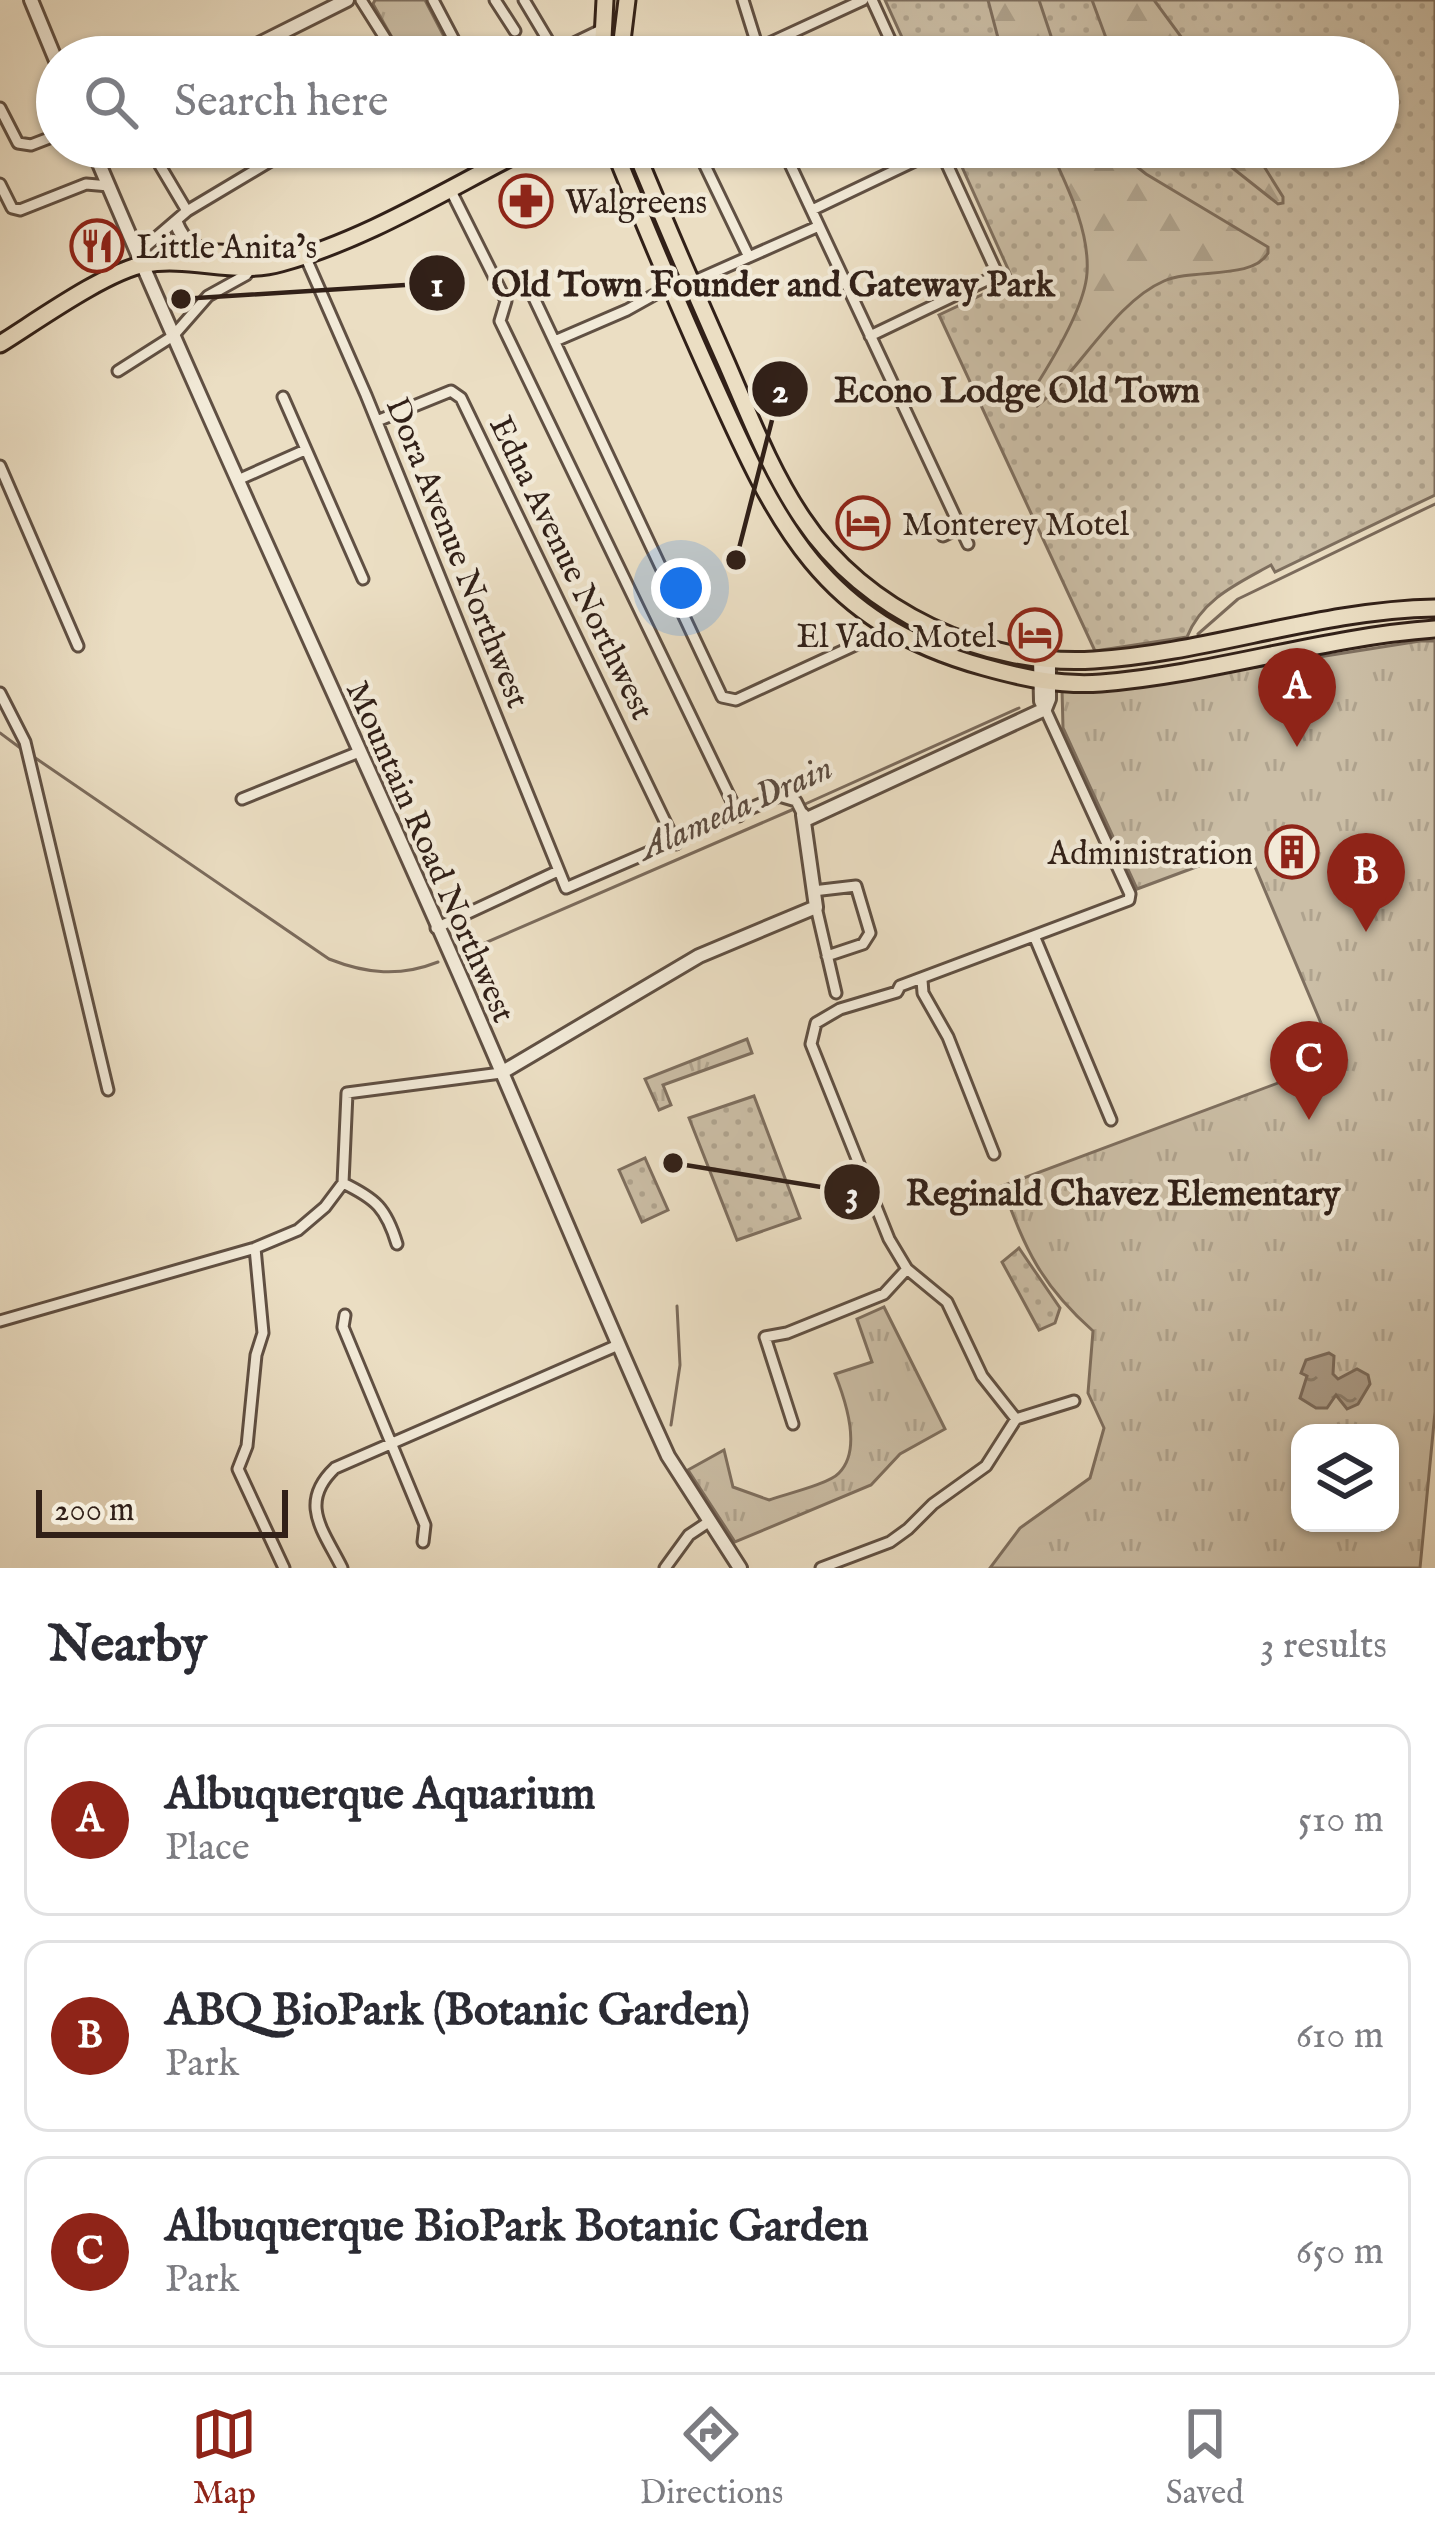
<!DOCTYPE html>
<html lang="en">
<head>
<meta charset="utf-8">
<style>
  :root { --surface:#fff; --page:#f2f2f3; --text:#2b2b33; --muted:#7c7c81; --line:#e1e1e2; --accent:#8f2418 }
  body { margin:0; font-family:"IM FELL English",serif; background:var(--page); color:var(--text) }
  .controls { position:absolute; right:36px; bottom:36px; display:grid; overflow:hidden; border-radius:24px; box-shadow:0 3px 9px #0004 }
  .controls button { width:108px; height:108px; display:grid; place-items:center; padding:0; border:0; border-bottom:3px solid var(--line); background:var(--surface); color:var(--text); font:60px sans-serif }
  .scale { position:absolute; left:36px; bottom:30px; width:252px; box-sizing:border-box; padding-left:12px; border:6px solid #312018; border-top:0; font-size:33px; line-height:42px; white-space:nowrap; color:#312018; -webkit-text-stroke:9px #f2ead8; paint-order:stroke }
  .you { position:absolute; left:681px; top:588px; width:42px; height:42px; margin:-30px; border:9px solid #fff; border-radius:50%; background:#1a73e8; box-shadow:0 0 0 18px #1a73e833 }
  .badge { display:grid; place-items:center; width:78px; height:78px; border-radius:50%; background:var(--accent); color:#fff; font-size:39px; font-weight:700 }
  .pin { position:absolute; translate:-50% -99px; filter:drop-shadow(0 3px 6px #0008) }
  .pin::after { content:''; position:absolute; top:63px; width:42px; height:36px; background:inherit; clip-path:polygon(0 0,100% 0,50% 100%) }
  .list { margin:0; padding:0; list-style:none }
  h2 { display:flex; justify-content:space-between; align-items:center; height:156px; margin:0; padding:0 48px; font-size:51px }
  h2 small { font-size:39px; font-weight:400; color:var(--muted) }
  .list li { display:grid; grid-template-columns:78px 1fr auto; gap:36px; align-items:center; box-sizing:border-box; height:192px; margin:0 24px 24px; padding:0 24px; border:3px solid var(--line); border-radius:24px }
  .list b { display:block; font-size:45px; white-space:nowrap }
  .list p { margin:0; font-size:39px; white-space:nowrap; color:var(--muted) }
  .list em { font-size:39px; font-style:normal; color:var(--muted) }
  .icon { flex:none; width:66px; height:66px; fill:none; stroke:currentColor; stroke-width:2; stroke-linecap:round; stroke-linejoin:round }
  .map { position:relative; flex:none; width:1435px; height:1568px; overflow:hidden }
  .search { position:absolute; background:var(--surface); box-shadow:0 3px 9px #0004; left:36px; right:36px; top:36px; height:132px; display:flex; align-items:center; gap:30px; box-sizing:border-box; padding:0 42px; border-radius:66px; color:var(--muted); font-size:45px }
  .sheet { height:804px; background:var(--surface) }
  nav { display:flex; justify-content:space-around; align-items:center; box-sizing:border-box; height:168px; border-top:3px solid var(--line); background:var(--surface); font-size:33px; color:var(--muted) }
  nav a { display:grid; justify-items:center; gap:6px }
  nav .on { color:var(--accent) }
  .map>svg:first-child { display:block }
  .grass { fill:url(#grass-dots); stroke:#7e6f5f; stroke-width:3 }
  .forest { fill:url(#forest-firs); stroke:#7e6f5f; stroke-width:3 }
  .park { fill:url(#park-tufts); stroke:#7e6f5f; stroke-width:3; fill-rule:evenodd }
  .water { fill:url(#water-ripples); stroke:#7b6b5c; stroke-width:3 }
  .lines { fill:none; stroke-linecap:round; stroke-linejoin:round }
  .stream { stroke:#7b6b5c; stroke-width:3 }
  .minor-casing { stroke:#605043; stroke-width:15 }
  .tertiary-casing { stroke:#605043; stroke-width:18 }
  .primary-casing { stroke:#312018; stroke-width:21 }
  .minor { stroke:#f2ead8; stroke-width:9 }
  .tertiary { stroke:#f2ead8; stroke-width:12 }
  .primary { stroke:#ebdec3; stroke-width:15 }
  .labels { text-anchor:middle; stroke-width:9; stroke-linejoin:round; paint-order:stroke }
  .poi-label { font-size:33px; fill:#312018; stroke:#f2ead8; text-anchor:start }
  .street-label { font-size:33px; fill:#312018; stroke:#f2ead8 }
  .water-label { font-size:36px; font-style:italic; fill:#5c4c40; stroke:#f2ead8 }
  .leader { fill:none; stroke:#312018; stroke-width:4.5 }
  .callout-dot { fill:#312018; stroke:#f2ead8; stroke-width:4.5 }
  .mark-label { font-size:36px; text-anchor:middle; font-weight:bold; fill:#fff }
  .callout-label { font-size:36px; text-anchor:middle; font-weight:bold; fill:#312018; stroke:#f2ead8; stroke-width:9; stroke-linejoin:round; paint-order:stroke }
</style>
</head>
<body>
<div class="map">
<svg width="1435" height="1568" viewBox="0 0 1435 1568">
  <defs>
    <pattern id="grass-dots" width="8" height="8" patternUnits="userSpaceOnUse" patternTransform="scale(3)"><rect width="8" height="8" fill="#cbbea6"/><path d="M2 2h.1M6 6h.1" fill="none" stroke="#afa38e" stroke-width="1.8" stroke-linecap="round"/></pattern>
    <pattern id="forest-firs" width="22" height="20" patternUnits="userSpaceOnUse" patternTransform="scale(3)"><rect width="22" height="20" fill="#cbbea6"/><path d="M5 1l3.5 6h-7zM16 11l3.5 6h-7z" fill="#afa38e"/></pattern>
    <pattern id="park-tufts" width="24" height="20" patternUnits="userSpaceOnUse" patternTransform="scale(3)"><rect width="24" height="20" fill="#cbbea6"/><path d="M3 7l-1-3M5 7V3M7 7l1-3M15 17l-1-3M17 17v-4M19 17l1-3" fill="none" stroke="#afa38e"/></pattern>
    <pattern id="water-ripples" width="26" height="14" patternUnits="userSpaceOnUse" patternTransform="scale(3)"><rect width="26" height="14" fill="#ac9d89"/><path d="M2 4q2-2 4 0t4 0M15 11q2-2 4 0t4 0" fill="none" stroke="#8d806f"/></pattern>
  </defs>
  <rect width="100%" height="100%" fill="#ebdec3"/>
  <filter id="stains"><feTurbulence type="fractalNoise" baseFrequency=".00167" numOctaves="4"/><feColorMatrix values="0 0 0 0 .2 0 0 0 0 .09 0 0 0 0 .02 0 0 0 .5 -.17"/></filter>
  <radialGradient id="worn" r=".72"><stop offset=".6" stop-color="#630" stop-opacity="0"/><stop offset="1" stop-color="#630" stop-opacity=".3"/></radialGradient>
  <path class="grass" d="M 885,0 L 1435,0 L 1435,495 L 1275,572 L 1271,565 C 1237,584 1202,599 1187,637 L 1095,651 L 939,315 L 1013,280 L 953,147 L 1378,147 L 1378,57 L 911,57 Z
    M 754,1096 L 800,1218 L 737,1240 L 689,1118 Z
    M 645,1158 L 668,1210 L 642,1222 L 619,1170 Z
    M 1019,1248 L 1060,1308 L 1055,1323 L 1039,1330 L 1002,1262 Z"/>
  <path class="forest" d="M 988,0 L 1039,0 L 1058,57 L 1003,57 Z
    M 1092,0 L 1154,0 L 1196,57 L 1119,57 L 1109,46 Z
    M 1049,147 L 1112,147 L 1146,174 L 1268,247 L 1268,253 C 1253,280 1193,268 1164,281 C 1115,302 1079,372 1037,406 L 1032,401 L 1032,392 C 1050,364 1085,306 1087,273 C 1090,230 1066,184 1049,147 Z
    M 1206,147 L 1252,147 L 1283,197 L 1283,203 L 1278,204 Z"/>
  <path class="park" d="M 375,0 L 425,0 L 449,46 L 448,54 L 403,57 L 373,4 Z
    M 1420,641 L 1435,641 L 1435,1412 L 1420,1568 L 990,1568 L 1020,1528 L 1090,1478 L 1104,1428 L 1088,1393 L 1093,1331 C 1040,1284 1026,1250 1002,1186 L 1337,1061 L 1247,848 L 1137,889 L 1063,728 L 1062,689 L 1124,688 ZM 1300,1433 L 1390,1433 L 1390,1523 L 1300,1523 Z
    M 747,1039 L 752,1053 L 663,1085 L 671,1105 L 659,1110 L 645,1079 Z
    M 884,1307 L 945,1429 L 900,1454 L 871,1485 L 735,1542 L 688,1470 L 724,1450 L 733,1487 L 769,1500 C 786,1494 829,1484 839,1473 C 863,1449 845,1399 835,1374 L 872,1362 L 857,1319 Z"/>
  <path class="water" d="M 1329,1353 L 1334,1356 L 1333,1374 L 1338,1379 L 1357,1369 L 1368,1375 L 1370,1384 L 1358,1404 L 1347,1409 L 1336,1395 L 1327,1408 L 1316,1408 L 1300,1398 L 1307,1376 L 1301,1373 L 1306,1360 Z"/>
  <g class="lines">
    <path class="stream" d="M 1198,634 L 1238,599 L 1435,504
      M 0,733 L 23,750
      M 31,755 L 329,959 C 367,974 400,977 438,962
      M 803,805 L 1019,708
      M 471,949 L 794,809
      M 671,1425 L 680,1365 L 677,1306"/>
    <g class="minor-casing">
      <path id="minor" d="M 361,0 L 397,57
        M 433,0 L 463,57
        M 495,0 L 515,31
        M 524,0 L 555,52
        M 743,0 L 758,48
        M 872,0 L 898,57
        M 260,44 L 267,57
        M 545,57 L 603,29
        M 739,57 L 863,0
        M 0,108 L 18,143 L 31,145 L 57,135
        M 149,147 L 187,211
        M 696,147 L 749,257
        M 782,147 L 968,544
        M 0,184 L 12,208 L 20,210 L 86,184 L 109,186
        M 450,189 L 506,301 L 500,321 L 739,816
        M 812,210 L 940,149
        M 137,254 L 187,211 L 294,147
        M 305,256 L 366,395 L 566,888 L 779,796 L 796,801 L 803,815
        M 690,283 L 819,226
        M 534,298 L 722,697 L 736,700 L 890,629
        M 870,336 L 989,279 L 996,271 L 939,147
        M 555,341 L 627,310 L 670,286
        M 118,371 L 173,336 L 208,296 L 246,275 L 252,267
        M 283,397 L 363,579
        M 377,421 L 451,391 L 461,398 L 676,844
        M 0,466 L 78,646
        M 240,479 L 305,450
        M 943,536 L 960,528
        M 0,693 L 25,742 L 108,1090
        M 242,799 L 359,752
        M 813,891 L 856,886 L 870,933 L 863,944 L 827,956
        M 816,907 L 836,993
        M 436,928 L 558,871
        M 1035,938 L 1111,1120
        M 922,980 L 923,993 L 948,1037 L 994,1154
        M 343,1183 C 376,1199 386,1208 397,1244
        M 255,1248 L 263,1333 L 256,1355 L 247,1446 L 238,1469 L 284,1568
        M 345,1315 L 343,1327 L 425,1525 L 423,1542
        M 0,1321 L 255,1248 L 298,1230 L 325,1207 L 343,1183 L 347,1093 L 501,1073
        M 1016,1419 L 982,1376 L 947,1302 L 907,1269 L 889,1239 L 811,1044 L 816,1023 L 840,1009 L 897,992 L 900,986 L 1129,900 L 1130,894 L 1045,709
        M 793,1424 L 765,1337 L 787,1333 L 884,1294 L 907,1269
        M 342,1568 C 323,1530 298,1503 335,1468 L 618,1345
        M 665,1568 L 689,1535 L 710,1521
        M 821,1568 L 890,1542 L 908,1529 L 933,1504 L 986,1466 L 1016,1419 L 1074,1401"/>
    </g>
    <g class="tertiary-casing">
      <path id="tertiary" d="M 31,0 L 57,63
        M 233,57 L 347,0
        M 92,147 C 209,424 337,696 458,971 C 524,1121 586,1273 653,1423 L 668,1456 L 740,1568
        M 176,223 C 185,245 195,248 218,253
        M 1040,658 L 1041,701 L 1045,709
        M 1045,709 L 1049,699 L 1049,659
        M 805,820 L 1045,709
        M 501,1073 L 699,956 L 816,907 L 803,815"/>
    </g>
    <g class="primary-casing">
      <path id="primary" d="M 602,57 L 605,0
        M 620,57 L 627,0
        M 613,147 C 645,226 678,305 713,382 C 777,524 821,622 984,667 C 1023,678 1061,686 1101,683 C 1214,674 1322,637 1435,629
        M 634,147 C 664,220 695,292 727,364 C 750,417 771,472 803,519 C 864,611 984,667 1094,660 C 1208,653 1319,610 1435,608
        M 203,261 L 218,253 L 297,256
        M 0,344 C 37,321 105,272 145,264 C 191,256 236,276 281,263 C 369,239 450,187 531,147"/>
    </g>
    <use href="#minor" class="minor"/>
    <use href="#tertiary" class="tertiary"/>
    <use href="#primary" class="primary"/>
  </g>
  <defs>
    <g id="pharmacy-ring" transform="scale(2.7)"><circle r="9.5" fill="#f2ead8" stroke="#8f2418" stroke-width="1.5"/><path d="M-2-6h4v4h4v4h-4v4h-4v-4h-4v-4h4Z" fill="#8f2418"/></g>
    <g id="restaurant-ring" transform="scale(2.7)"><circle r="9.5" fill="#f2ead8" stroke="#8f2418" stroke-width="1.5"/><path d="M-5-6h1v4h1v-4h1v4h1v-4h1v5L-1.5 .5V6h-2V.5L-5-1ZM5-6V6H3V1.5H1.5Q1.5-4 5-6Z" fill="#8f2418"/></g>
    <g id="hotel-ring" transform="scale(2.7)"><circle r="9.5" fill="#f2ead8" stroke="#8f2418" stroke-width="1.5"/><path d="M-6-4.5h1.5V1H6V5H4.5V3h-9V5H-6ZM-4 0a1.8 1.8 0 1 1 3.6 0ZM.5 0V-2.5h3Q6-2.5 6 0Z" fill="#8f2418"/></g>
    <g id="building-ring" transform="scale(2.7)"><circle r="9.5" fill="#f2ead8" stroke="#8f2418" stroke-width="1.5"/><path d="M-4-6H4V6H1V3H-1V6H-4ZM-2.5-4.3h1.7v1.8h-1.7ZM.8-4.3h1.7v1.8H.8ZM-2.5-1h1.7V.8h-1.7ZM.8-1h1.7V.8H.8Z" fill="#8f2418"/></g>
  </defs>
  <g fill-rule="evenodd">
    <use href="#pharmacy-ring" x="526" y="201"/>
    <use href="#restaurant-ring" x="97" y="246"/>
    <use href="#hotel-ring" x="863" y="523"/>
    <use href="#hotel-ring" x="1035" y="635"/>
    <use href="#building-ring" x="1292" y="852"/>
  </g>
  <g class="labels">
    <g class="poi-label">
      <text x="565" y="213">Walgreens</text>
      <text x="136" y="258">Little Anita’s</text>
      <text x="902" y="535">Monterey Motel</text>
      <text x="996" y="647" text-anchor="end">El Vado Motel</text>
      <text x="1253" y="864" text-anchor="end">Administration</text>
    </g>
    <g class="street-label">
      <text transform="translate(459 552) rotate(68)" y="12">Dora Avenue Northwest</text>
      <text transform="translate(573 567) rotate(64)" y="12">Edna Avenue Northwest</text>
      <text transform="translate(432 851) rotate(66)" y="12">Mountain Road Northwest</text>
    </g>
    <g class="water-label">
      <text transform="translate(735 806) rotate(-24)" y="13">Alameda Drain</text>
    </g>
  </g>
  <path class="leader" d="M181 299L437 283M736 560L780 389M673 1163L852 1192"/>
  <g class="callout-dot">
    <circle cx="181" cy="299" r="12"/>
    <circle cx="736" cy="560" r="12"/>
    <circle cx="673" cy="1163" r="12"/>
    <circle cx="437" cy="283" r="30"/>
    <circle cx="780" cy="389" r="30"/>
    <circle cx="852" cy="1192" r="30"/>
  </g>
  <g class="mark-label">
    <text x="437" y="296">1</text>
    <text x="780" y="402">2</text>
    <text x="852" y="1205">3</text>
  </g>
  <g class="callout-label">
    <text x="773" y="296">Old Town Founder and Gateway Park</text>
    <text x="1017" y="402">Econo Lodge Old Town</text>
    <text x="1123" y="1205">Reginald Chavez Elementary</text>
  </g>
  <rect width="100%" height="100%" filter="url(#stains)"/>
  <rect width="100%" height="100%" fill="url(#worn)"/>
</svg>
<div class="controls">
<button><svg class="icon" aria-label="layers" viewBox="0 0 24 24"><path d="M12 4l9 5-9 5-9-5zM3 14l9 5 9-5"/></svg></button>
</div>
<div class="scale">200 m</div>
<div class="you"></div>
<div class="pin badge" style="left:1297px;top:747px">A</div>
<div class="pin badge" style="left:1366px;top:932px">B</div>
<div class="pin badge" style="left:1309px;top:1120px">C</div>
<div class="search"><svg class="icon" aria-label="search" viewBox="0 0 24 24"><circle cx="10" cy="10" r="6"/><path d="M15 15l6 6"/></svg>Search here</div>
</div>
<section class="sheet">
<h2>Nearby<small>3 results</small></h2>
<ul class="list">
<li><span class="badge">A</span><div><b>Albuquerque Aquarium</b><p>Place</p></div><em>510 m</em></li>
<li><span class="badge">B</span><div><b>ABQ BioPark (Botanic Garden)</b><p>Park</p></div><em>610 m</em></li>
<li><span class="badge">C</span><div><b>Albuquerque BioPark Botanic Garden</b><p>Park</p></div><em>650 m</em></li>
</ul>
</section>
<nav>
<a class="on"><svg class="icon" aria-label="map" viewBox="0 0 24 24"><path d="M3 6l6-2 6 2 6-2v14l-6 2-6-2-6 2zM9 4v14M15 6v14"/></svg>Map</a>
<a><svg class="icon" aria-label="directions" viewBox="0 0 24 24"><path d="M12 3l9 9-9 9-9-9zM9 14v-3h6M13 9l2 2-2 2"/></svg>Directions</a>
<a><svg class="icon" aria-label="saved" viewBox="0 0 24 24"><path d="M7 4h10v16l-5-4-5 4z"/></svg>Saved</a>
</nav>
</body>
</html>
